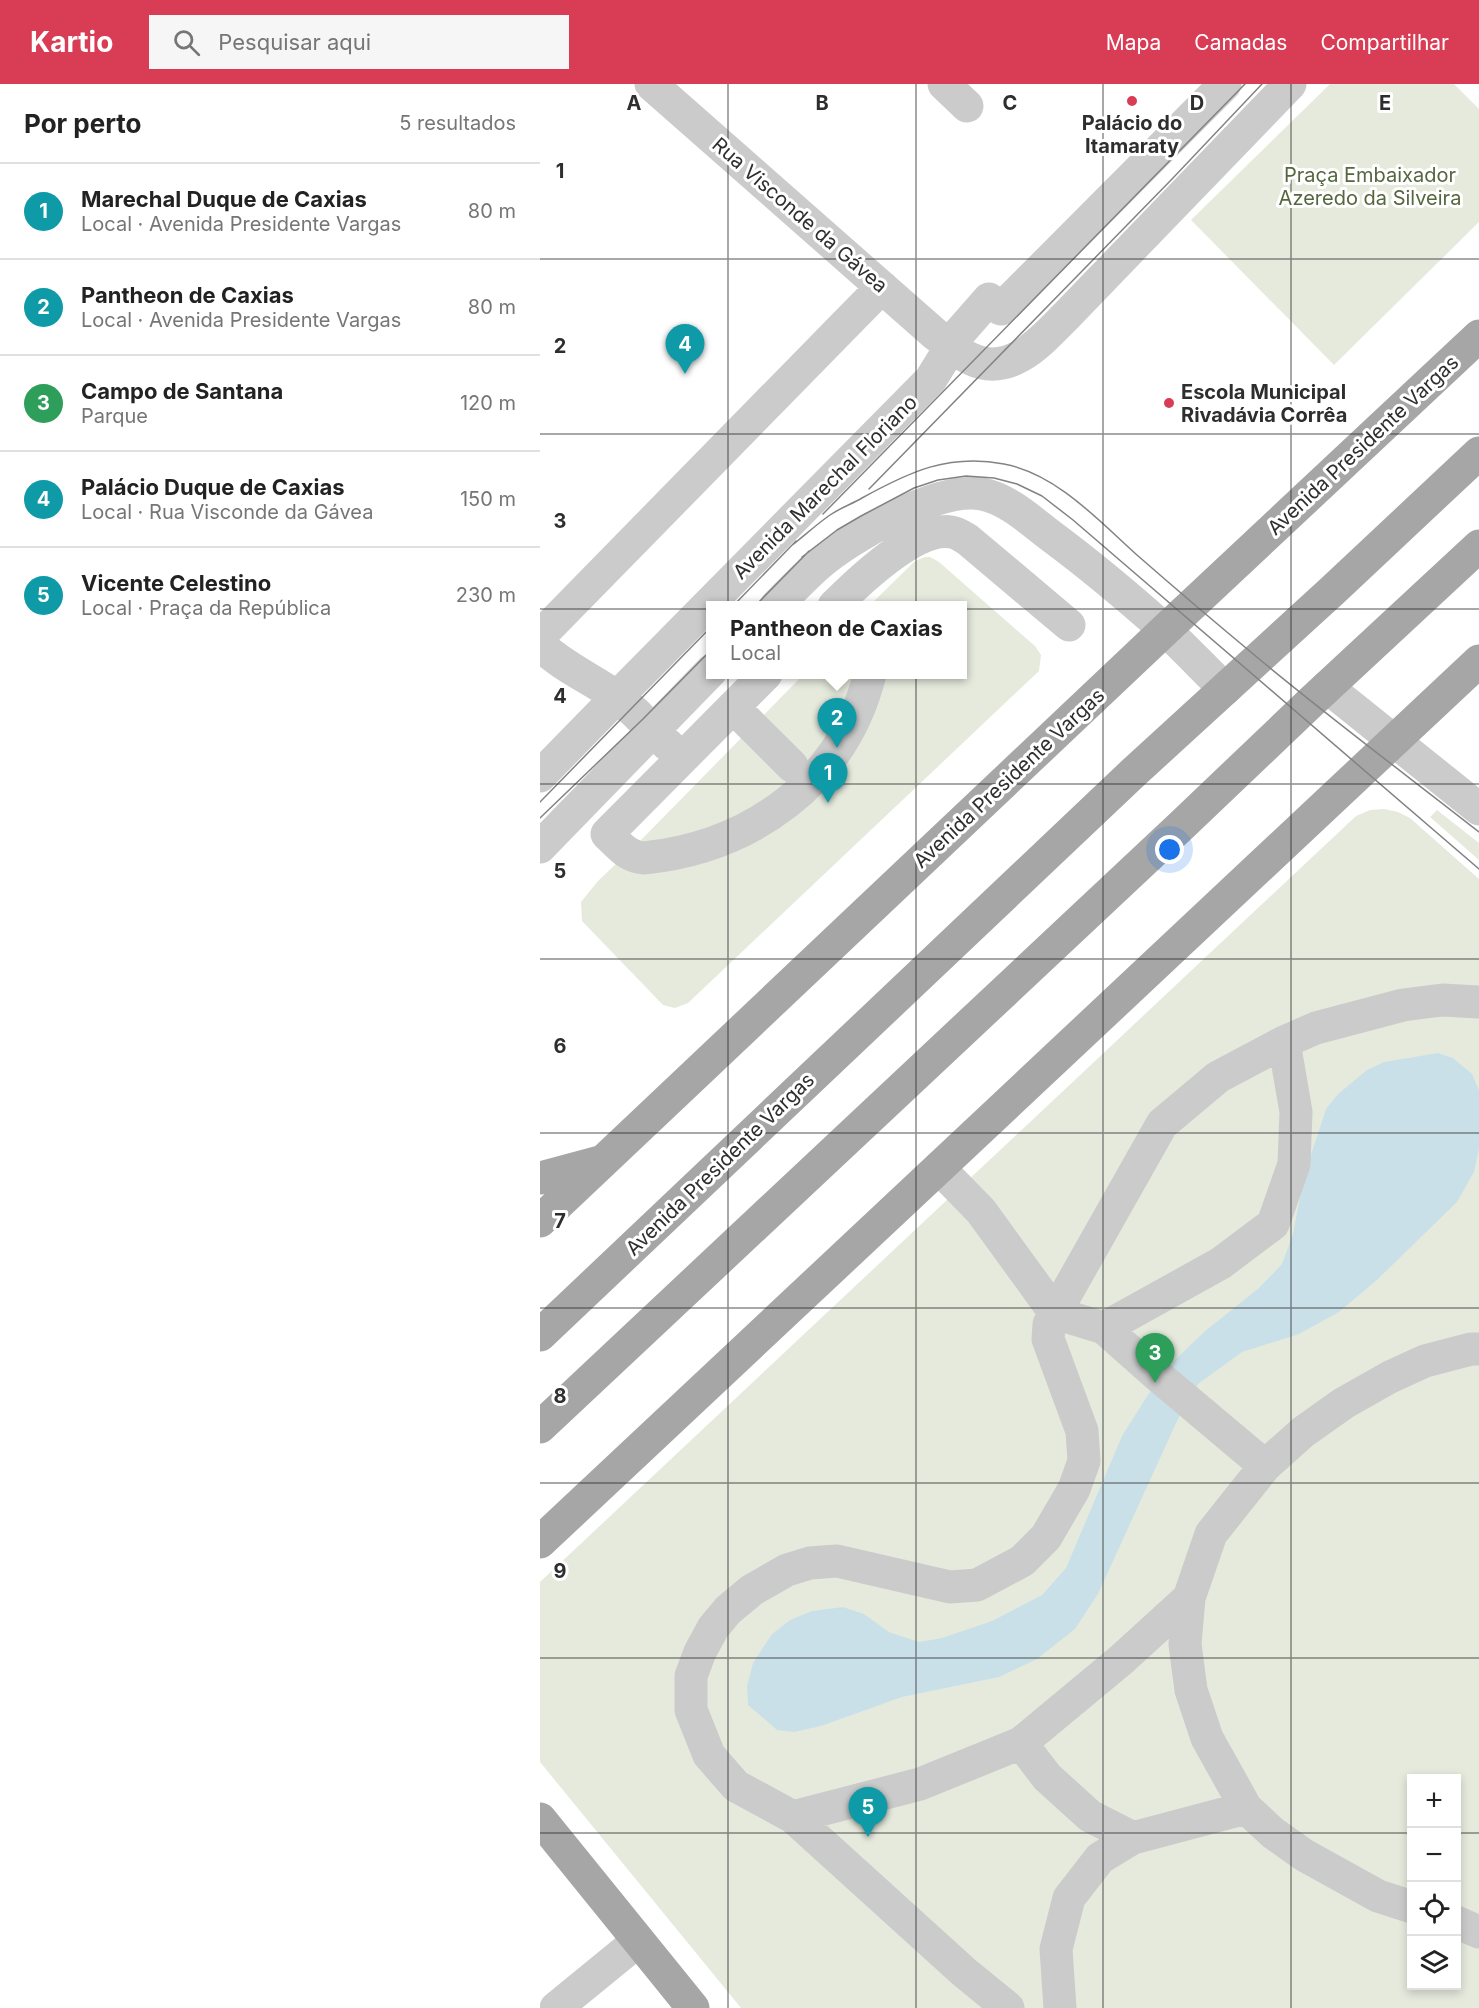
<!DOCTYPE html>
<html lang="pt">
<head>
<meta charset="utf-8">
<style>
  :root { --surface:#fff; --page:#f6f6f6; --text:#222; --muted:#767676; --line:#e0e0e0; --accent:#d93c55 }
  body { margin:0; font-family:Inter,sans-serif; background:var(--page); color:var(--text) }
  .controls { position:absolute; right:18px; bottom:18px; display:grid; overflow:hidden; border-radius:0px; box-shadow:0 3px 9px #0003 }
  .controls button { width:54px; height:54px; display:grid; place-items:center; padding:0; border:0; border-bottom:2px solid var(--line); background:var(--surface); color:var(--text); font:30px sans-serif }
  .you { position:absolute; left:630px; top:766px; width:21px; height:21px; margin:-15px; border:4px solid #fff; border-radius:50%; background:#1a73e8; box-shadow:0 0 0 9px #1a73e833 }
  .badge { display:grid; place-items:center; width:39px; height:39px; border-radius:50%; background:var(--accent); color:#fff; font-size:20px; font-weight:700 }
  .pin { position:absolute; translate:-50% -50px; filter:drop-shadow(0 2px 3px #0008) }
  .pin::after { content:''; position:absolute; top:32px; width:21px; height:18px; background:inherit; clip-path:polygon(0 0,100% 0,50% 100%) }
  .popup { position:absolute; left:166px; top:517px; width:261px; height:78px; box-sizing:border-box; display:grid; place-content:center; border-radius:0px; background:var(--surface); filter:drop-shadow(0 2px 4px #0005); font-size:20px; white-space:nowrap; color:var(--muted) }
  .popup b { font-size:22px; color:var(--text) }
  .popup::after { content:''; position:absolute; left:50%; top:100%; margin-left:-12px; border:12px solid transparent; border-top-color:var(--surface) }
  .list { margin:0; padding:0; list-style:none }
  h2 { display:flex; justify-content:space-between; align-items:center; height:78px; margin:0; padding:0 24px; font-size:26px }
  h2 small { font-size:20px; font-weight:400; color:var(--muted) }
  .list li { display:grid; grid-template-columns:39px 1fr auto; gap:18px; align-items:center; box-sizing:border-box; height:96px; padding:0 24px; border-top:2px solid var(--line) }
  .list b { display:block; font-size:22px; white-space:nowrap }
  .list p { margin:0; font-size:20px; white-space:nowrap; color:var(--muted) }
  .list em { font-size:20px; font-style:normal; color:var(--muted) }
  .icon { flex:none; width:33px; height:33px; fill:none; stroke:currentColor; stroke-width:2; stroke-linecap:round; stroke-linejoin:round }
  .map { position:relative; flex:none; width:939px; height:1924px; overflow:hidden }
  header { display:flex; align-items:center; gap:36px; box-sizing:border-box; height:84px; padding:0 30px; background:var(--accent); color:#fff }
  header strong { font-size:28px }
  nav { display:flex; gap:33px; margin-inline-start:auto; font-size:21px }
  .search { width:420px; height:54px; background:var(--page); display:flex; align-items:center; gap:15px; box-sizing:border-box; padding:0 21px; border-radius:0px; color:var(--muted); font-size:22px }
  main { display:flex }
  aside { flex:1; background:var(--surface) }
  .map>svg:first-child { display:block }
  .green { fill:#e5eadd; fill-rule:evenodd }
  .water { fill:#cae0e9 }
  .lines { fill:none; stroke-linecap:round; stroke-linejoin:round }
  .minor { stroke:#cbcbcb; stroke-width:33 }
  .major { stroke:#a6a6a6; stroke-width:33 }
  .tram { stroke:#838383; stroke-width:1.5 }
  .grid { fill:none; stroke:#2e2e2e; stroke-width:1.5; stroke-opacity:0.55 }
  .poi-dot { fill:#d93c55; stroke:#fff; stroke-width:2 }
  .labels { text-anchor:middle; stroke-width:6; stroke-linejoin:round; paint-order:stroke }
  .poi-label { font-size:20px; font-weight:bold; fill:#2e2e2e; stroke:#fff }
  .park-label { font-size:20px; fill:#55673e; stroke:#fff }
  .street-label { font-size:20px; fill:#2e2e2e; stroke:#fff }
  .grid-label { font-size:20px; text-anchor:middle; font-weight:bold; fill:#2e2e2e; stroke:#fff; stroke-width:6; stroke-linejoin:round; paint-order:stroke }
</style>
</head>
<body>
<header>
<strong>Kartio</strong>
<div class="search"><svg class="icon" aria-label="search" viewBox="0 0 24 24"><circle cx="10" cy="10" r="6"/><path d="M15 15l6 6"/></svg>Pesquisar aqui</div>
<nav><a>Mapa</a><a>Camadas</a><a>Compartilhar</a></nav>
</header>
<main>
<aside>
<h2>Por perto<small>5 resultados</small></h2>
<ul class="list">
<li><span class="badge" style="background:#0f9aa8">1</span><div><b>Marechal Duque de Caxias</b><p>Local · Avenida Presidente Vargas</p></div><em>80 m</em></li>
<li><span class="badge" style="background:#0f9aa8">2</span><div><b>Pantheon de Caxias</b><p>Local · Avenida Presidente Vargas</p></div><em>80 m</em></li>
<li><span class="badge" style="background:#2e9e5b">3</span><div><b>Campo de Santana</b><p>Parque</p></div><em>120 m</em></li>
<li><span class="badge" style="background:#0f9aa8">4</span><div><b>Palácio Duque de Caxias</b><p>Local · Rua Visconde da Gávea</p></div><em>150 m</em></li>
<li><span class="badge" style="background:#0f9aa8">5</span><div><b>Vicente Celestino</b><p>Local · Praça da República</p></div><em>230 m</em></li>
</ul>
</aside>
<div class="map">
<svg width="939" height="1924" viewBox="0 0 939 1924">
  <rect width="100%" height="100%" fill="#fff"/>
  <path class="green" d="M 790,0 L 914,0 L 939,25 L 939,138 L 794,281 L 651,136 Z
    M 385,473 L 390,473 L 399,478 L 495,562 L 501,571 L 499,587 L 148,919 L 135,924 L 123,921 L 42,837 L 41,818 L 58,797 L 101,756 L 263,591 L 423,590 L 423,522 L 330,521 L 375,477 Z
    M 844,725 L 858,728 L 870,734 L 939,795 L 939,1924 L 201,1924 L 0,1678 L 0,1498 L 816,732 L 830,726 ZM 872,1694 L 916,1694 L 916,1902 L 872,1902 Z
    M 897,726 L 939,759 L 939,776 L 890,733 Z"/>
  <path class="water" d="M 898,969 L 913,974 L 932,990 L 939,1006 L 939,1064 L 934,1088 L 917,1118 L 838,1195 L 799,1228 L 759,1250 L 702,1268 L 658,1300 L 637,1337 L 558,1510 L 535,1545 L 497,1575 L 459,1593 L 362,1613 L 281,1642 L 254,1648 L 237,1646 L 208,1621 L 207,1602 L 213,1579 L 232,1550 L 250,1536 L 272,1527 L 303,1523 L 324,1530 L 349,1548 L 379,1558 L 402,1554 L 452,1537 L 502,1511 L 526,1484 L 582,1352 L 613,1303 L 635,1276 L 664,1248 L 719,1204 L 742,1180 L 753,1150 L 764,1092 L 786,1025 L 798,1010 L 827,986 L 844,978 Z"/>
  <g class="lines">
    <path class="minor" d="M 111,0 L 396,251 C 407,259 418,269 431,275 C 471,294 502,256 527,231 L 750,0
      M 404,0 L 427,22
      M 236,522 C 250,508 264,493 279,480 C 312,452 398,402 442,410 C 468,415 491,437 511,452 C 550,481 587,512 623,544 C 645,564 664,585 685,605
      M 294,522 C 318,498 376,442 411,448 C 418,449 423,453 428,456 L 529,541
      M 0,552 L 342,203
      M 0,561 C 23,583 52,595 77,613 C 97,627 110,646 128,661
      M 226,590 L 67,750 C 79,761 87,773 104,774 C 211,763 303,698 330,590
      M 787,603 L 939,725
      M 193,623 L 252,682
      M 0,692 L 77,613 L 391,295 L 420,248 L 449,215 L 461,225 L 685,0
      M 0,763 L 171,587
      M 399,1084 L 441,1127 L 515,1229 L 564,1244 L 617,1291 L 725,1382
      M 564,1244 L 681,1179 L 733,1140 L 754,1080 L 756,1028 L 744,958
      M 481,1659 L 507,1693 L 550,1732 L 593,1754
      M 253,1733 L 380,1700 L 481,1659 L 581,1576 L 649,1514
      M 872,1823 L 838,1812 L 764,1771 L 733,1749 L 706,1724 L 667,1654 L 651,1606 L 645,1560 L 649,1514 L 671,1450 L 725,1382 L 763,1348 L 804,1319 L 850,1293 L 885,1277 L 931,1265 L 939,1265
      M 916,1838 L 939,1848
      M 16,1924 L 98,1857
      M 468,1924 L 424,1888 L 253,1733 L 196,1702 L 169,1671 L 151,1626 L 151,1592 L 160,1568 L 173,1544 L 188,1526 L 212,1506 L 247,1486 L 270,1479 L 297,1477 L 410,1503 L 437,1501 L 482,1477 L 506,1453 L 534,1405 L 544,1377 L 542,1347 L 508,1255 L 509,1240 L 622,1040 L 678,993 L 744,958 L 776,944 L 863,921 L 902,916 L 939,918
      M 520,1924 L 516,1865 L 529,1814 L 560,1774 L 593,1754 L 706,1724"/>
    <path class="major" d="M 0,1094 L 60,1078
      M 0,1137 L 625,546 L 939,252
      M 0,1251 L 593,689 L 792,507 L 939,369
      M 0,1343 L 642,741 L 771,618 L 939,462
      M 0,1458 L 939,577
      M 0,1735 L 153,1924"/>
    <path class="tram" d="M 329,405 L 633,94 L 722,0
      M 283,430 L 705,0
      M 251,462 C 264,452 277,440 290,431 C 300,424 312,420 322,414 C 369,388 409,369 464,380 C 517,390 559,437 597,471 C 637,506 677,540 718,574 C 790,634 865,690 939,748
      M 262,473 L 297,446 L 321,432 L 374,404 L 398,396 L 426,392 L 454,394 L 477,400 L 502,412 L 533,436 L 939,785
      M 193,522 L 256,457
      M 215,522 L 269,467
      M 0,718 L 171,543
      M 0,734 L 103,635 L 171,566"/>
  </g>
  <path class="grid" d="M 188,0 L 188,1924M 376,0 L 376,1924M 563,0 L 563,1924M 751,0 L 751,1924M 0,175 L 939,175M 0,350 L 939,350M 0,525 L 939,525M 0,700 L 939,700M 0,875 L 939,875M 0,1049 L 939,1049M 0,1224 L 939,1224M 0,1399 L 939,1399M 0,1574 L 939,1574M 0,1749 L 872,1749M 916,1749 L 939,1749"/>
  <g class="poi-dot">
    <circle cx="592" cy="17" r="6"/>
    <circle cx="629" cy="319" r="6"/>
  </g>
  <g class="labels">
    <g class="poi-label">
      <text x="592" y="46">Palácio do<tspan x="592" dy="23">Itamaraty</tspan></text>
      <text x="641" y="315" text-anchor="start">Escola Municipal<tspan x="641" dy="23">Rivadávia Corrêa</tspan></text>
    </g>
    <g class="park-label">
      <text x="830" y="98">Praça Embaixador<tspan x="830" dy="23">Azeredo da Silveira</tspan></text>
    </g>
    <g class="street-label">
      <text transform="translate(260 131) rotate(41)" y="7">Rua Visconde da Gávea</text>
      <text transform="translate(823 361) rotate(-43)" y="7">Avenida Presidente Vargas</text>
      <text transform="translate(285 403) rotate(-45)" y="7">Avenida Marechal Floriano</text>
      <text transform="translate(469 694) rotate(-43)" y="7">Avenida Presidente Vargas</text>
      <text transform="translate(180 1080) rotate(-44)" y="7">Avenida Presidente Vargas</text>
    </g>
  </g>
  <g class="grid-label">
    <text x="94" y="26">A</text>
    <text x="282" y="26">B</text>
    <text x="470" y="26">C</text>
    <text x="657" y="26">D</text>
    <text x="845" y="26">E</text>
    <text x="20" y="94">1</text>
    <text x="20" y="269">2</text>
    <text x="20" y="444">3</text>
    <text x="20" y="619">4</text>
    <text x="20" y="794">5</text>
    <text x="20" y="969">6</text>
    <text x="20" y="1144">7</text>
    <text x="20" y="1319">8</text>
    <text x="20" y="1494">9</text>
  </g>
</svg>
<div class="controls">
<button>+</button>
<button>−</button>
<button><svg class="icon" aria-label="locate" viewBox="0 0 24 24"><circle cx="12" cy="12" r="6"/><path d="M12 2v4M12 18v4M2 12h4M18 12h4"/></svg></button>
<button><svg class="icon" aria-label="layers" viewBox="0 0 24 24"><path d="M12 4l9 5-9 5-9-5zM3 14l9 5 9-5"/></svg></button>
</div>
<div class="you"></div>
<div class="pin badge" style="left:288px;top:719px;background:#0f9aa8">1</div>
<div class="pin badge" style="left:297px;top:664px;background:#0f9aa8">2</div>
<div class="popup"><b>Pantheon de Caxias</b>Local</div>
<div class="pin badge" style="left:615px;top:1299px;background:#2e9e5b">3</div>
<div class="pin badge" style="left:145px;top:290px;background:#0f9aa8">4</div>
<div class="pin badge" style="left:328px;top:1753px;background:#0f9aa8">5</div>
</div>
</main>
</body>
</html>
